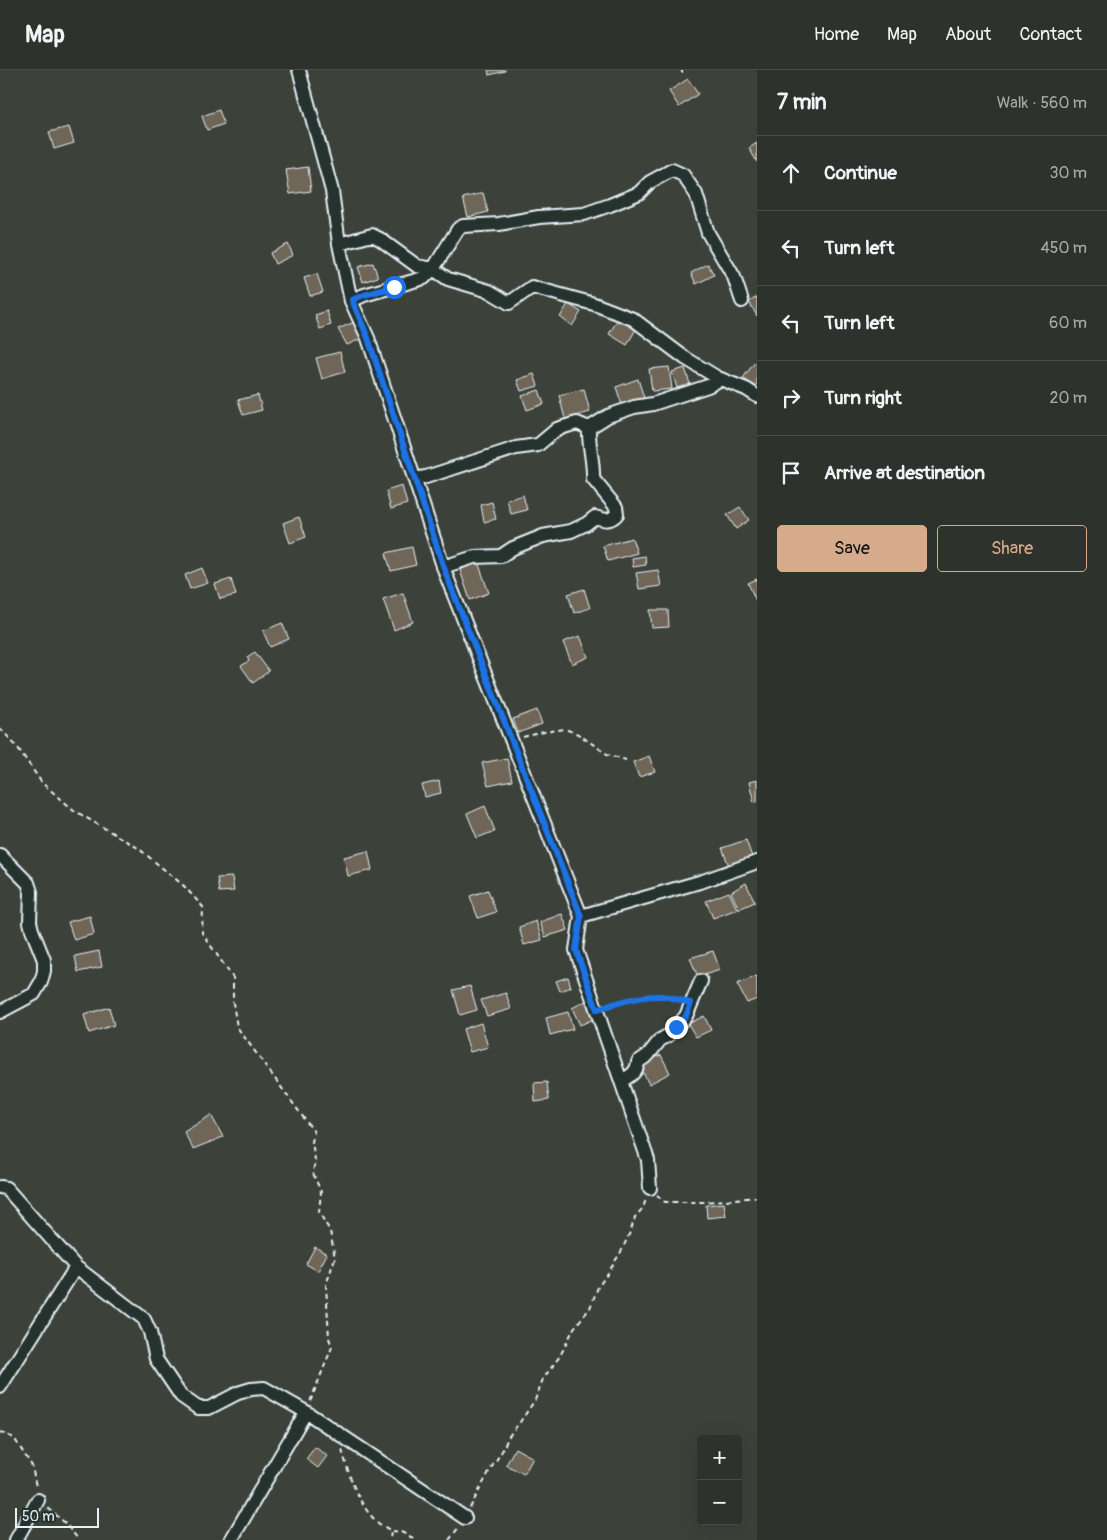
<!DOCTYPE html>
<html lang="en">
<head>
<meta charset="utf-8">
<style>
  :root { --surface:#2d322c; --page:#393e38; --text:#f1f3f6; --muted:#a7aaa9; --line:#484d48; --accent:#d6ab8b }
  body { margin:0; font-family:Pangolin,sans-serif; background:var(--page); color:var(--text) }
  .controls { position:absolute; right:15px; bottom:15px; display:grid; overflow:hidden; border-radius:5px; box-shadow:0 5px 20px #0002 }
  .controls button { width:45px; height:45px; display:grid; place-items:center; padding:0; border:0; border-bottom:1px solid var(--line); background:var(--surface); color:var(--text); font:25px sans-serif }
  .scale { position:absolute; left:15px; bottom:12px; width:84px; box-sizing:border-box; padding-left:5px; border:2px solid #e8f1f8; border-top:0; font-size:14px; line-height:18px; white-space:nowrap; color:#e8f1f8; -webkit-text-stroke:4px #26332d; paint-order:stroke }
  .stop { position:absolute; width:15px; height:15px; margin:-11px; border:4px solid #1a73e8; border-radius:50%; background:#fff }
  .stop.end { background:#1a73e8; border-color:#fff; box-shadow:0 1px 5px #0008 }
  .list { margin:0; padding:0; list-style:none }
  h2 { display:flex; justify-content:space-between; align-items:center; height:65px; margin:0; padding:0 20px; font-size:21px }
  h2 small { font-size:16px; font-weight:400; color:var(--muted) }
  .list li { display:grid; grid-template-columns:32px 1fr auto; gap:15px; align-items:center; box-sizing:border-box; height:75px; padding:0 20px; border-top:1px solid var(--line) }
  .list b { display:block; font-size:19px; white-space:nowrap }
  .list em { font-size:16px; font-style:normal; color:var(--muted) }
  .actions { display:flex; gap:10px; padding:15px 20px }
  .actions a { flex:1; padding:11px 0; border:1px solid var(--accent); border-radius:5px; text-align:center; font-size:18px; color:var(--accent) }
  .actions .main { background:var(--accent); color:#111 }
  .icon { flex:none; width:28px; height:28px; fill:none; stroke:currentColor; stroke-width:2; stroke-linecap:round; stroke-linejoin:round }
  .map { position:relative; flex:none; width:757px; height:1470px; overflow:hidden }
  header { display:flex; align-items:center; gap:30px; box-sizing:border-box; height:70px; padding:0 25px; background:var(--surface); border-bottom:1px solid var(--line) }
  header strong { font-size:24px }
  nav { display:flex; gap:28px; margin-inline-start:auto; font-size:18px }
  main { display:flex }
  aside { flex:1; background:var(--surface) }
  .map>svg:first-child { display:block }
  .building { fill:#706658; stroke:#e8f1f8 }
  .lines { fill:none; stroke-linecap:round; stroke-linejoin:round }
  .street-casing { stroke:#e8f1f8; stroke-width:16 }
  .path { stroke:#e8f1f8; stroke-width:2; stroke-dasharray:5 4; stroke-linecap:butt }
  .street { stroke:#26332d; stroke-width:12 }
  .route { stroke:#1a73e8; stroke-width:6 }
</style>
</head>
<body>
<header>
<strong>Map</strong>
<nav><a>Home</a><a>Map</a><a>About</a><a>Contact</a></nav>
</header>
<main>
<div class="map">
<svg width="757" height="1470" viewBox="0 0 757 1470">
  <rect width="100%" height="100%" fill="#3c423a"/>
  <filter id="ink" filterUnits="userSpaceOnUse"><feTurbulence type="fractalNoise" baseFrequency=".02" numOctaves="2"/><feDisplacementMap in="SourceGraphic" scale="10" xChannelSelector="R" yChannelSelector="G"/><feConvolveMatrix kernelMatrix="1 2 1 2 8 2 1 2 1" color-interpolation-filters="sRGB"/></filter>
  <g filter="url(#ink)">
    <path class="building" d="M 488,0 L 505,0 L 505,1 L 489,5 Z
      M 688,9 L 698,24 L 679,37 L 669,21 Z
      M 219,40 L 224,54 L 207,60 L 202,46 Z
      M 69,57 L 74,73 L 54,79 L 49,62 Z
      M 757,73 L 757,92 L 749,78 Z
      M 308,97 L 311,121 L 290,124 L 286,100 Z
      M 483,123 L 488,142 L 468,147 L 463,128 Z
      M 288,174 L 293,185 L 275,194 L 270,183 Z
      M 373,193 L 378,207 L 363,212 L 358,197 Z
      M 708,194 L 714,205 L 696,214 L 691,203 Z
      M 317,204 L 323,222 L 310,226 L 304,208 Z
      M 757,227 L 757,246 L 749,232 Z
      M 568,234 L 581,242 L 572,256 L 560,247 Z
      M 327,241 L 331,255 L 320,259 L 315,245 Z
      M 618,249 L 636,259 L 627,275 L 609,264 Z
      M 357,251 L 365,267 L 347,275 L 338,259 Z
      M 340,282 L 345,302 L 322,309 L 316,288 Z
      M 755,292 L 757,293 L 757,314 L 755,317 L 743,308 Z
      M 669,297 L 672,319 L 652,321 L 649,299 Z
      M 685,298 L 690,314 L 677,318 L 672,302 Z
      M 534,304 L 538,316 L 521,321 L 517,310 Z
      M 638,309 L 644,328 L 622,335 L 616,317 Z
      M 584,319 L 590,342 L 565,349 L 559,325 Z
      M 539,320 L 544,334 L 527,340 L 522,326 Z
      M 258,325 L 262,340 L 243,345 L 238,330 Z
      M 402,416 L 407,434 L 391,439 L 386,421 Z
      M 523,425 L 527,440 L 511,444 L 507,430 Z
      M 492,432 L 496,449 L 484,452 L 481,435 Z
      M 740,437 L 749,450 L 736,459 L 727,445 Z
      M 299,447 L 306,467 L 290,473 L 283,453 Z
      M 632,468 L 637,483 L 608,491 L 603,476 Z
      M 412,477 L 416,495 L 391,501 L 386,483 Z
      M 645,486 L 646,495 L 633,497 L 632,488 Z
      M 478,492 L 489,523 L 470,530 L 460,500 Z
      M 202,498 L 208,513 L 190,519 L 185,505 Z
      M 658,500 L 661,516 L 639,519 L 636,503 Z
      M 231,509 L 236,525 L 220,529 L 215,514 Z
      M 757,509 L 757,531 L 756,531 L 748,513 Z
      M 584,519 L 590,538 L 574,543 L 568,524 Z
      M 403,523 L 413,552 L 394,560 L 383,529 Z
      M 650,540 L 668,540 L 669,557 L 652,558 Z
      M 282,553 L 289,569 L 270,577 L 263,561 Z
      M 580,566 L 588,587 L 572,594 L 563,572 Z
      M 255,582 L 269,601 L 253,613 L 241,596 L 249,591 L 247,587 Z
      M 537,640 L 542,654 L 518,663 L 513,649 Z
      M 649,686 L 655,702 L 639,707 L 633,692 Z
      M 507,688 L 512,711 L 488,716 L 482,693 Z
      M 757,710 L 757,731 L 754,732 L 749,712 Z
      M 439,711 L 441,723 L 425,727 L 422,715 Z
      M 485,736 L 495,761 L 477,768 L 467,744 Z
      M 746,770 L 752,787 L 729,796 L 722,778 Z
      M 368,781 L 372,800 L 348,806 L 344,787 Z
      M 232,807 L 234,821 L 219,822 L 217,808 Z
      M 746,813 L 755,832 L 739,839 L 731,822 Z
      M 488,820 L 496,842 L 478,848 L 470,826 Z
      M 729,822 L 737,839 L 713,848 L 706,831 Z
      M 562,844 L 568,860 L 545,867 L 540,852 Z
      M 90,846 L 94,864 L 74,870 L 68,852 Z
      M 536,851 L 542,870 L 524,875 L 519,857 Z
      M 99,881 L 102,897 L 78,902 L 75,886 Z
      M 713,881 L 720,900 L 698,907 L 690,888 Z
      M 757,906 L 757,929 L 747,933 L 737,914 Z
      M 568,907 L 571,917 L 560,921 L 556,911 Z
      M 470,916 L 477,940 L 460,945 L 453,920 Z
      M 506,923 L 511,939 L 487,946 L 481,930 Z
      M 588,930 L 596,948 L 580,955 L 572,938 Z
      M 109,937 L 114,955 L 89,963 L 84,945 Z
      M 568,942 L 573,959 L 550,965 L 546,948 Z
      M 704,946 L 711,960 L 696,967 L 688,954 Z
      M 481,953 L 488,977 L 470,982 L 463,959 Z
      M 661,985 L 670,1003 L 649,1014 L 639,995 Z
      M 547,1012 L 549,1030 L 535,1032 L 534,1013 Z
      M 211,1045 L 223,1067 L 193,1079 L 184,1062 Z
      M 724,1133 L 726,1146 L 707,1148 L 706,1135 Z
      M 315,1177 L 327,1184 L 318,1201 L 306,1194 Z
      M 315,1377 L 327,1386 L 318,1398 L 306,1389 Z
      M 515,1378 L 533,1388 L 524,1404 L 506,1395 Z"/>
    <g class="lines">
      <g class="street-casing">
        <path id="street" d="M 299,0 L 332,121 L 339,174 L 351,231 L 368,268 L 446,505 L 581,846 L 576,880 L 648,1090 L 650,1118
          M 339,174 L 372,165 L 380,169 L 417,196 L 433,199 L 448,209 L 489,221 L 509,233 L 532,217 L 594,234 L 633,249 L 685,288 L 718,308 L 746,319 L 757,326
          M 351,231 L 364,225 L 424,208 L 433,199 L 458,159 L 463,156 L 499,154 L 539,147 L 584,144 L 610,135 L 639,123 L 650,112 L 672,100 L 683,105 L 696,124 L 708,163 L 734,207 L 742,231
          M 414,409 L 426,407 L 516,378 L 538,375 L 557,359 L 577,353 L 589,358 L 608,346 L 634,337 L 653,334 L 708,316 L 721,309
          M 443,497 L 474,487 L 501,486 L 513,478 L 543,466 L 571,461 L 586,454 L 595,447 C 604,450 610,452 617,444 L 616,437 L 593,409 C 594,392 588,375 589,358
          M 0,785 L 28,813 L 31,822 L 30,852 L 32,860 L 44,890 L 44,901 L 41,912 L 34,924 L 0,942
          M 581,846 L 703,811 L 757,792
          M 621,1011 C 630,1006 637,1003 638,992 L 648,985 L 660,970 L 669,965 L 686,946 L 701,911
          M 0,1117 L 6,1118 L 76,1197 L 144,1249 L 150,1262 L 156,1289 L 181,1326 L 198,1338 L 209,1338 L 238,1323 L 251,1319 L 264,1318 L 306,1342 L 465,1448
          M 0,1317 L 76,1197
          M 16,1470 L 38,1430
          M 231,1470 L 306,1342"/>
      </g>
      <path class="path" d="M 682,3 L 682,0
        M 0,658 L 18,678 L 42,713 L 75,741 L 138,778 L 183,815 L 203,837 L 202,863 L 233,908 L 233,933 L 237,957 L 314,1062 L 312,1072 L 315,1090 L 313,1103 L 321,1122 L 319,1142 L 330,1161 L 335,1188 L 326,1215 L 329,1268 L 332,1277 L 310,1332
        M 523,667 L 544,662 L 565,659 L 578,664 L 607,684 L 626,690
        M 608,936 L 647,926 L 661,926 L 679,930
        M 657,1125 L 665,1132 L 705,1132 L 757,1127
        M 0,1362 L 14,1368 L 32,1396 L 36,1417
        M 342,1380 C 349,1404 356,1431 375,1450 C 379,1455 386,1457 391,1461 L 390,1470
        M 48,1438 L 64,1452 L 79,1470
        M 470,1438 L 490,1400 L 502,1381 L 509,1366 L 520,1352 L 535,1330 L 543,1309 L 560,1286 L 574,1258 L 590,1238 L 598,1217 L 608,1203 L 622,1180 L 631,1160 L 635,1147 L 643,1138 L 646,1129
        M 392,1461 L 401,1462 L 417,1470
        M 449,1470 L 459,1457"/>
      <use href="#street" class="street"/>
    </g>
  </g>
  <g class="lines" filter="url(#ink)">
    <path class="route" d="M 394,217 L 364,225 L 352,230 L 368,268 L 446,504 L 581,846 L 576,880 L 597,940 C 614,933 642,925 660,926 C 670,926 681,931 691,933 L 686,946 L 676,957"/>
  </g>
</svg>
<div class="controls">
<button>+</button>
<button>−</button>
</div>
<div class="scale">50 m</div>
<div class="stop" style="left:394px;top:217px"></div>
<div class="stop end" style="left:676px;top:957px"></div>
</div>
<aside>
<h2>7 min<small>Walk · 560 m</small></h2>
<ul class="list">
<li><svg class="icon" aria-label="ahead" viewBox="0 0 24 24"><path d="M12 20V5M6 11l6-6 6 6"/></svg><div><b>Continue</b></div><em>30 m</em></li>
<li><svg class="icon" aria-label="left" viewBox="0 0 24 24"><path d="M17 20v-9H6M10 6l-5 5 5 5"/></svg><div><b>Turn left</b></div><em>450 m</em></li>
<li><svg class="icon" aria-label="left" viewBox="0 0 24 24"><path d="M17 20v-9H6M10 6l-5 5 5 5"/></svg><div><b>Turn left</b></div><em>60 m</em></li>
<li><svg class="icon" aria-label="right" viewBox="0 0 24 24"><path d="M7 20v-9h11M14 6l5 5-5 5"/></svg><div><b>Turn right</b></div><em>20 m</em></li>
<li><svg class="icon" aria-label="arrive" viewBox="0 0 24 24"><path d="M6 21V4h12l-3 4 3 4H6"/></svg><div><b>Arrive at destination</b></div></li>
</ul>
<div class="actions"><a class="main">Save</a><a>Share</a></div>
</aside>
</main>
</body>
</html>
